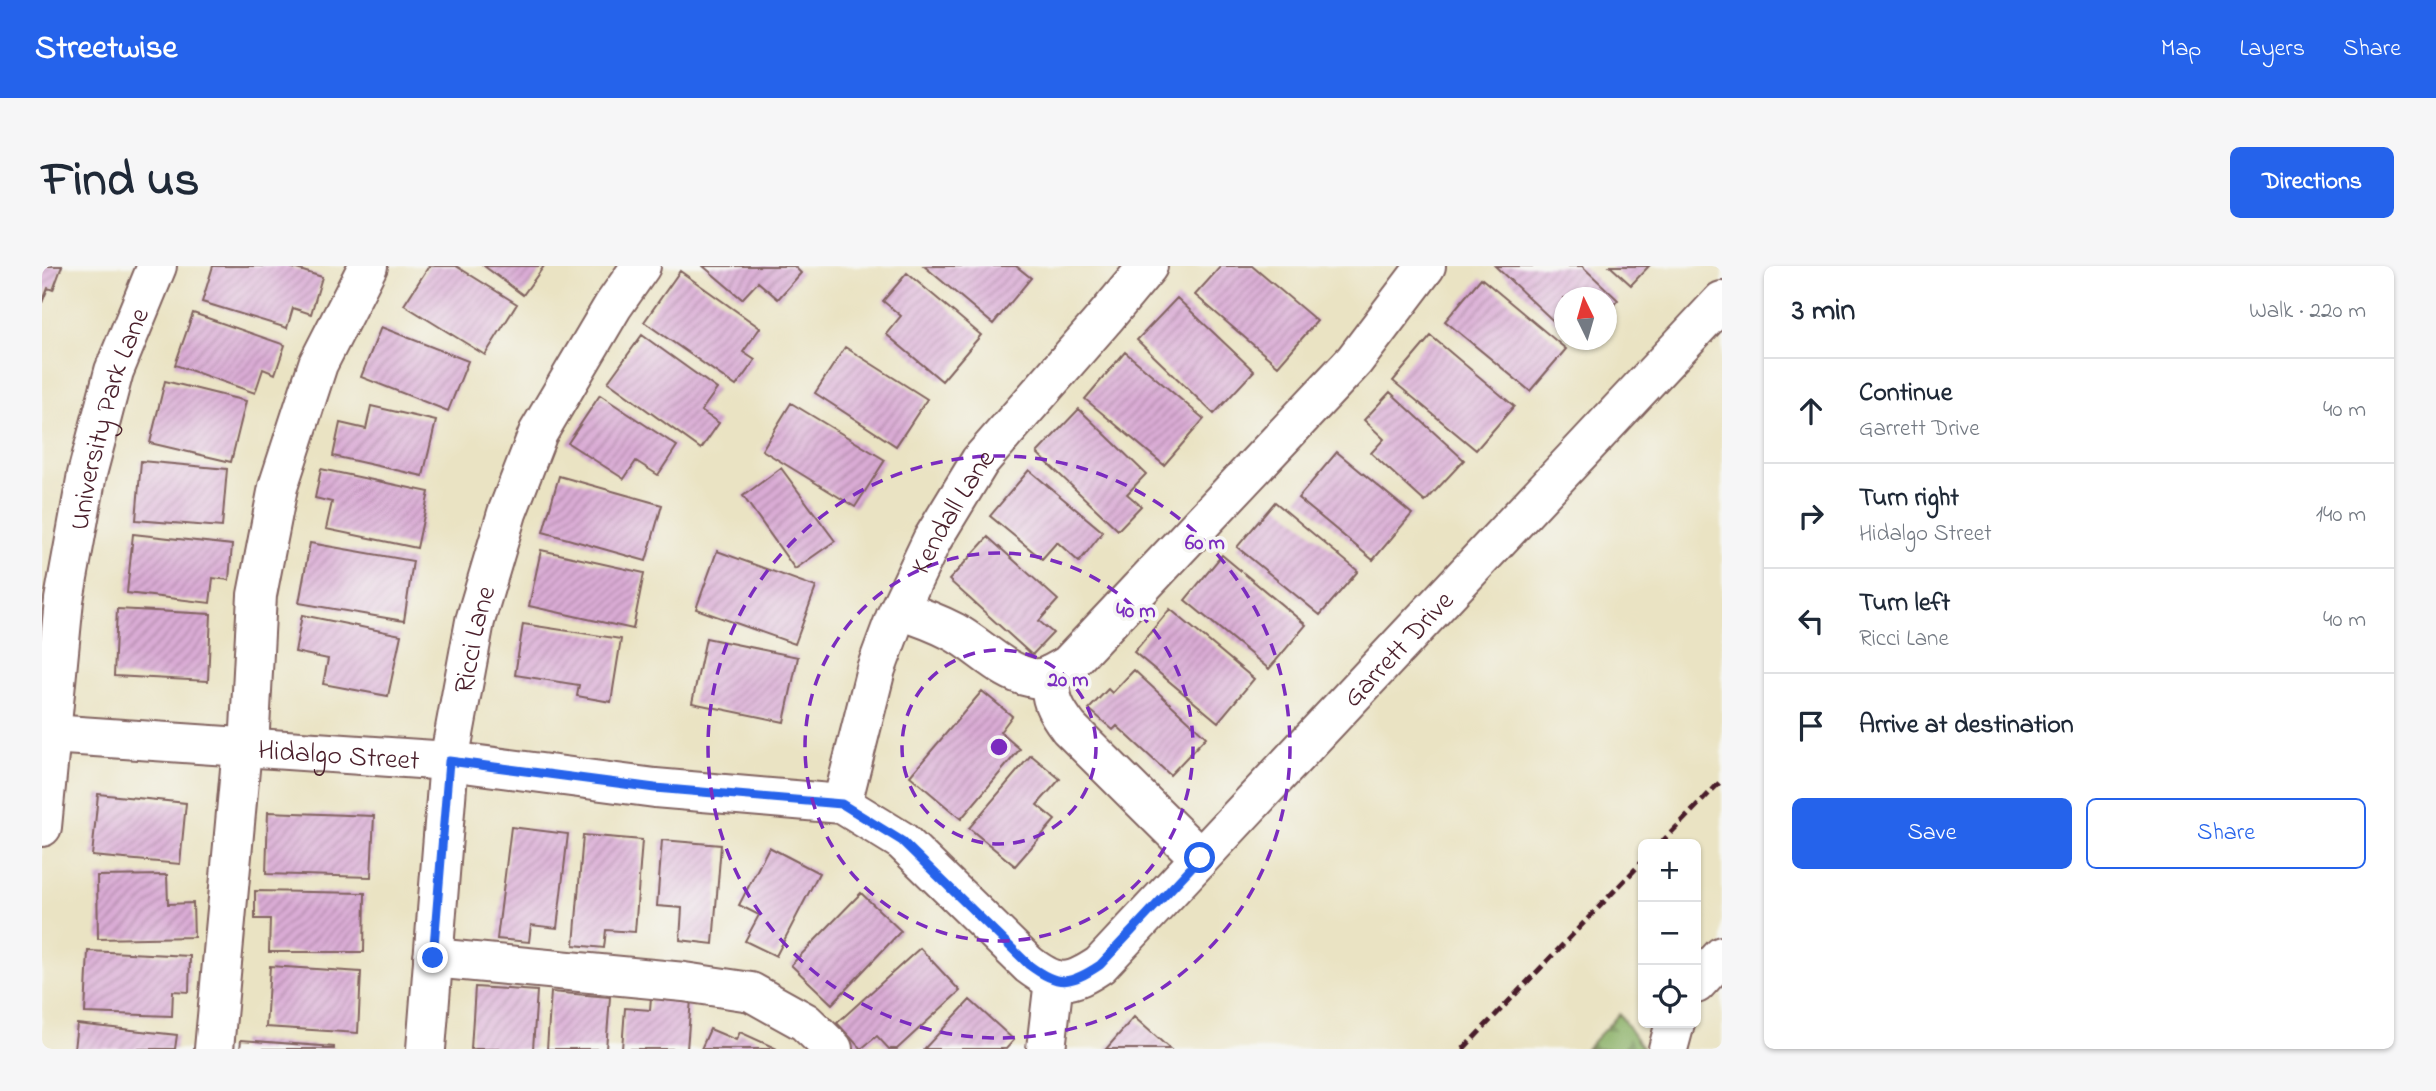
<!DOCTYPE html>
<html lang="en">
<head>
<meta charset="utf-8">
<style>
  :root { --surface:#fff; --page:#f6f6f7; --text:#1f2937; --muted:#747a83; --line:#e0e1e3; --accent:#2563eb }
  body { margin:0; font-family:"Indie Flower",sans-serif; background:var(--page); color:var(--text) }
  .controls { position:absolute; right:21px; bottom:21px; display:grid; overflow:hidden; border-radius:10px; box-shadow:0 2px 5px #0004 }
  .controls button { width:63px; height:63px; display:grid; place-items:center; padding:0; border:0; border-bottom:2px solid var(--line); background:var(--surface); color:var(--text); font:35px sans-serif }
  .compass { position:absolute; left:1512px; top:21px; width:63px; height:63px; border-radius:50%; background:var(--surface); box-shadow:0 2px 5px #0004; rotate:355deg }
  .stop { position:absolute; width:21px; height:21px; margin:-16px; border:5px solid #2563eb; border-radius:50%; background:#fff }
  .stop.end { background:#2563eb; border-color:#fff; box-shadow:0 2px 7px #0008 }
  .list { margin:0; padding:0; list-style:none }
  h2 { display:flex; justify-content:space-between; align-items:center; height:91px; margin:0; padding:0 28px; font-size:30px }
  h2 small { font-size:23px; font-weight:400; color:var(--muted) }
  .list li { display:grid; grid-template-columns:46px 1fr auto; gap:21px; align-items:center; box-sizing:border-box; height:105px; padding:0 28px; border-top:2px solid var(--line) }
  .list b { display:block; font-size:26px; white-space:nowrap }
  .list p { margin:0; font-size:23px; white-space:nowrap; color:var(--muted) }
  .list em { font-size:23px; font-style:normal; color:var(--muted) }
  .actions { display:flex; gap:14px; padding:21px 28px }
  .actions a { flex:1; padding:16px 0; border:2px solid var(--accent); border-radius:10px; text-align:center; font-size:24px; color:var(--accent) }
  .actions .main { background:var(--accent); color:#fff }
  .icon { flex:none; width:38px; height:38px; fill:none; stroke:currentColor; stroke-width:2; stroke-linecap:round; stroke-linejoin:round }
  .map { position:relative; flex:none; width:1680px; height:783px; overflow:hidden; border-radius:10px }
  header { display:flex; align-items:center; gap:42px; box-sizing:border-box; height:98px; padding:0 35px; background:var(--accent); color:#fff }
  header strong { font-size:33px }
  nav { display:flex; gap:38px; margin-inline-start:auto; font-size:24px }
  .intro { display:flex; align-items:center; justify-content:space-between; box-sizing:border-box; height:168px; padding:0 42px }
  h1 { margin:0; font-size:49px }
  .button { padding:18px 32px; border-radius:10px; background:var(--accent); color:#fff; font-size:24px; font-weight:700 }
  main { display:flex; gap:42px; padding:0 42px }
  aside { flex:1; background:var(--surface); border-radius:10px; box-shadow:0 2px 5px #0004 }
  .map>svg:first-child { display:block }
  .forest { fill:url(#forest-firs); stroke:#6a6848; stroke-width:2 }
  .building { fill:url(#building-hatch) }
  .lines { fill:none; stroke-linecap:round; stroke-linejoin:round }
  .minor-casing { stroke:#826460; stroke-width:42 }
  .minor { stroke:#fff; stroke-width:38 }
  .rail { stroke:#4a1f2b; stroke-width:5; stroke-dasharray:10 5; stroke-linecap:butt }
  .route { stroke:#2563eb; stroke-width:9 }
  .ring { fill:none; stroke:#7b2cbf; stroke-width:3.5; stroke-dasharray:12 9 }
  .labels { text-anchor:middle; stroke-width:7; stroke-linejoin:round; paint-order:stroke }
  .street-label { font-size:28px; fill:#4a1f2b; stroke:#f6f6f2 }
  .centre { fill:#7b2cbf; stroke:#f6f6f2; stroke-width:3.5 }
  .ring-label { font-size:21px; text-anchor:middle; font-weight:bold; fill:#7b2cbf; stroke:#f6f6f2; stroke-width:7; stroke-linejoin:round; paint-order:stroke }
</style>
</head>
<body>
<header>
<strong>Streetwise</strong>
<nav><a>Map</a><a>Layers</a><a>Share</a></nav>
</header>
<div class="intro"><h1>Find us</h1><a class="button">Directions</a></div>
<main>
<div class="map">
<svg width="1680" height="783" viewBox="0 0 1680 783">
  <defs>
    <pattern id="forest-firs" width="22" height="20" patternUnits="userSpaceOnUse" patternTransform="scale(1.75)"><rect width="22" height="20" fill="#8ab066"/><path d="M5 1l3.5 6h-7zM16 11l3.5 6h-7z" fill="#738f54"/></pattern>
    <pattern id="building-hatch" width="6" height="6" patternUnits="userSpaceOnUse" patternTransform="scale(1.75)"><rect width="6" height="6" fill="#daacd5"/><path d="M-1 1l2-2M0 6l6-6M5 7l2-2" fill="none" stroke="#b38bad"/></pattern>
  </defs>
  <rect width="100%" height="100%" fill="#f6f6f2"/>
  <filter id="ink" filterUnits="userSpaceOnUse"><feTurbulence type="fractalNoise" baseFrequency=".0143" numOctaves="2"/><feDisplacementMap in="SourceGraphic" scale="14" xChannelSelector="R" yChannelSelector="G"/><feConvolveMatrix kernelMatrix="1 2 1 2 8 2 1 2 1" color-interpolation-filters="sRGB"/></filter>
  <filter id="wash" filterUnits="userSpaceOnUse"><feTurbulence type="fractalNoise" baseFrequency=".00686" numOctaves="4" result="noise"/><feDisplacementMap in="SourceGraphic" scale="28" xChannelSelector="R" yChannelSelector="G"/><feGaussianBlur stdDeviation="1.57" result="paint"/><feColorMatrix in="noise" values="0 0 0 0 0 0 0 0 0 0 0 0 0 0 0 0 0 1.4 0 .05"/><feComposite in="paint" operator="in"/></filter>
  <g filter="url(#wash)">
    <rect width="100%" height="100%" fill="#eae3c3"/>
    <path class="forest" d="M 1577,748 L 1601,783 L 1544,783 Z"/>
    <g id="blocks">
      <path class="building" d="M 0,0 L 20,0 L 11,24 L 6,22 L 0,37 Z
        M 171,0 L 245,0 L 280,11 L 269,48 L 251,42 L 245,62 L 160,36 Z
        M 387,0 L 414,0 L 475,38 L 443,89 L 362,39 Z
        M 442,0 L 502,0 L 481,29 Z
        M 661,0 L 752,0 L 759,7 L 736,33 L 716,16 L 700,33 Z
        M 882,0 L 974,0 L 989,12 L 951,58 Z
        M 1179,0 L 1210,0 L 1275,55 L 1236,100 L 1153,29 Z
        M 1453,0 L 1540,0 L 1576,34 L 1564,47 L 1564,32 L 1522,32 L 1522,65 Z
        M 1568,0 L 1607,0 L 1589,19 Z
        M 638,5 L 718,62 L 701,86 L 713,94 L 694,120 L 602,56 Z
        M 865,7 L 939,69 L 900,115 L 844,68 L 859,50 L 841,35 Z
        M 1439,12 L 1524,83 L 1488,125 L 1403,55 Z
        M 1135,32 L 1212,105 L 1172,148 L 1095,74 Z
        M 151,47 L 243,79 L 233,108 L 221,103 L 213,127 L 133,99 Z
        M 339,61 L 426,95 L 406,145 L 319,111 Z
        M 600,69 L 675,123 L 659,145 L 677,157 L 659,183 L 566,116 Z
        M 1389,70 L 1472,140 L 1434,184 L 1351,115 Z
        M 803,81 L 885,133 L 854,180 L 773,127 Z
        M 1083,86 L 1162,153 L 1122,199 L 1043,133 Z
        M 123,115 L 204,135 L 189,196 L 108,177 Z
        M 1348,126 L 1422,194 L 1383,236 L 1329,187 L 1342,173 L 1322,154 Z
        M 558,129 L 635,180 L 616,209 L 594,195 L 582,213 L 526,177 Z
        M 749,137 L 843,194 L 813,241 L 720,184 Z
        M 329,140 L 394,155 L 381,210 L 291,190 L 298,157 L 324,163 Z
        M 1037,143 L 1104,208 L 1085,228 L 1099,240 L 1076,264 L 995,187 Z
        M 1295,186 L 1370,248 L 1331,294 L 1256,232 Z
        M 99,195 L 185,203 L 180,261 L 94,254 Z
        M 739,202 L 793,275 L 753,303 L 701,230 Z
        M 279,203 L 387,226 L 375,282 L 284,263 L 290,236 L 273,232 Z
        M 987,204 L 1061,266 L 1037,296 L 1015,276 L 1000,293 L 948,250 Z
        M 517,210 L 620,239 L 604,295 L 501,266 Z
        M 1233,236 L 1316,305 L 1278,349 L 1195,281 Z
        M 91,268 L 190,279 L 187,314 L 171,312 L 168,337 L 85,327 Z
        M 946,271 L 1016,334 L 997,355 L 1011,367 L 990,389 L 907,314 Z
        M 268,277 L 371,295 L 362,355 L 257,337 Z
        M 499,284 L 602,307 L 591,363 L 487,340 Z
        M 675,285 L 774,321 L 753,378 L 654,343 Z
        M 1180,289 L 1264,359 L 1227,403 L 1143,334 Z
        M 75,343 L 169,348 L 166,415 L 72,410 Z
        M 1128,343 L 1212,413 L 1176,456 L 1092,386 Z
        M 260,349 L 359,369 L 346,430 L 281,418 L 286,393 L 253,386 Z
        M 481,358 L 579,373 L 569,436 L 535,430 L 537,419 L 473,409 Z
        M 664,372 L 756,391 L 742,456 L 650,437 Z
        M 1092,404 L 1164,471 L 1128,509 L 1075,460 L 1071,464 L 1047,443 L 1066,423 L 1070,427 Z
        M 940,425 L 970,450 L 958,466 L 978,483 L 919,553 L 868,510 Z
        M 989,489 L 1018,513 L 995,539 L 1013,554 L 973,600 L 927,562 Z
        M 56,528 L 144,537 L 138,598 L 50,590 Z
        M 226,546 L 332,550 L 329,611 L 224,608 Z
        M 469,561 L 526,568 L 515,662 L 489,659 L 487,676 L 455,673 Z
        M 541,569 L 600,574 L 593,666 L 564,664 L 562,682 L 532,679 Z
        M 620,574 L 679,579 L 671,678 L 638,674 L 640,642 L 615,640 Z
        M 727,581 L 777,607 L 734,690 L 703,675 L 717,649 L 697,639 Z
        M 125,609 L 126,638 L 151,637 L 152,671 L 56,673 L 55,610 Z
        M 213,625 L 323,627 L 322,686 L 227,686 L 228,653 L 213,653 Z
        M 819,627 L 859,665 L 790,738 L 749,699 Z
        M 878,682 L 918,725 L 855,783 L 847,783 L 835,770 L 819,783 L 795,757 Z
        M 46,685 L 148,690 L 147,726 L 131,725 L 130,750 L 43,747 Z
        M 228,700 L 319,706 L 316,767 L 224,761 Z
        M 433,721 L 495,725 L 491,783 L 429,783 Z
        M 509,726 L 568,731 L 564,783 L 505,783 Z
        M 609,731 L 649,733 L 645,783 L 580,783 L 583,742 L 608,744 Z
        M 928,734 L 972,774 L 964,783 L 882,783 Z
        M 1092,751 L 1128,783 L 1064,783 Z
        M 35,758 L 135,769 L 133,783 L 32,783 Z
        M 668,763 L 694,774 L 698,766 L 735,783 L 659,783 Z
        M 199,774 L 292,781 L 292,783 L 198,783 Z"/>
    </g>
  </g>
  <g filter="url(#ink)">
    <use href="#blocks" fill-opacity="0" stroke="#826460" stroke-width="2"/>
    <g class="lines">
      <g class="minor-casing">
        <g id="minor">
          <path d="M 857,344 C 876,350 895,357 912,366 C 938,380 961,407 991,412 C 1003,414 1016,404 1026,399 L 1312,95 L 1384,0"/>
          <path d="M 1008,409 C 1008,434 1012,442 1027,462 L 1158,592"/>
          <path id="s1" d="M 0,473 L 8,468 L 407,495 L 613,522 L 800,538 L 860,575 L 987,699 C 1016,721 1028,719 1058,699 L 1680,35"/>
          <path d="M 207,482 L 215,329 L 236,221 L 276,98 L 326,0"/>
          <path id="s2" d="M 800,538 L 834,403 L 853,352 L 890,274 L 938,195 L 1062,53 L 1106,0"/>
          <path id="s3" d="M 0,561 L 22,334 L 45,208 L 72,105 L 115,0"/>
          <path d="M 391,692 L 642,716 L 709,726 L 763,756 L 791,783"/>
          <path d="M 1654,718 L 1680,690"/>
          <path d="M 172,783 L 200,482"/>
          <path id="s4" d="M 384,783 L 407,495 L 433,355 L 465,247 L 496,167 L 571,40 L 599,0"/>
          <path d="M 1004,783 L 1012,714"/>
          <path d="M 1626,783 L 1633,757"/>
        </g>
      </g>
      <use href="#minor" class="minor"/>
      <path class="rail" d="M 1618,578 L 1680,514
        M 1421,783 L 1601,595"/>
    </g>
  </g>
  <g class="lines" filter="url(#ink)">
    <path class="route" d="M 391,692 L 407,495 L 613,522 L 800,538 L 860,575 L 987,699 C 1016,721 1028,719 1058,699 L 1158,592"/>
  </g>
  <g class="ring">
    <circle cx="957" cy="481" r="97"/>
    <circle cx="957" cy="481" r="194"/>
    <circle cx="957" cy="481" r="291"/>
  </g>
  <g class="labels">
    <g class="street-label">
      <text dy="10" stroke="none"><textPath href="#s3" startOffset="415">University Park Lane</textPath></text>
      <text dy="10" stroke="none"><textPath href="#s2" startOffset="315">Kendall Lane</textPath></text>
      <text dy="10" stroke="none"><textPath href="#s4" startOffset="413">Ricci Lane</textPath></text>
      <text dy="10" stroke="none"><textPath href="#s1" startOffset="1566">Garrett Drive</textPath></text>
      <text dy="10" stroke="none"><textPath href="#s1" startOffset="299">Hidalgo Street</textPath></text>
    </g>
  </g>
  <circle cx="957" cy="481" r="10" class="centre"/>
  <g class="ring-label">
    <text x="1163" y="283">60 m</text>
    <text x="1094" y="351">40 m</text>
    <text x="1026" y="420">20 m</text>
  </g>
</svg>
<div class="controls">
<button>+</button>
<button>−</button>
<button><svg class="icon" aria-label="locate" viewBox="0 0 24 24"><circle cx="12" cy="12" r="6"/><path d="M12 2v4M12 18v4M2 12h4M18 12h4"/></svg></button>
</div>
<svg class="compass" viewBox="-18 -18 36 36"><path d="M0-13l5 13h-10z" fill="#e53935"/><path d="M0 13l5-13h-10z" fill="#747a83"/></svg>
<div class="stop" style="left:1158px;top:592px"></div>
<div class="stop end" style="left:391px;top:692px"></div>
</div>
<aside>
<h2>3 min<small>Walk · 220 m</small></h2>
<ul class="list">
<li><svg class="icon" aria-label="ahead" viewBox="0 0 24 24"><path d="M12 20V5M6 11l6-6 6 6"/></svg><div><b>Continue</b><p>Garrett Drive</p></div><em>40 m</em></li>
<li><svg class="icon" aria-label="right" viewBox="0 0 24 24"><path d="M7 20v-9h11M14 6l5 5-5 5"/></svg><div><b>Turn right</b><p>Hidalgo Street</p></div><em>140 m</em></li>
<li><svg class="icon" aria-label="left" viewBox="0 0 24 24"><path d="M17 20v-9H6M10 6l-5 5 5 5"/></svg><div><b>Turn left</b><p>Ricci Lane</p></div><em>40 m</em></li>
<li><svg class="icon" aria-label="arrive" viewBox="0 0 24 24"><path d="M6 21V4h12l-3 4 3 4H6"/></svg><div><b>Arrive at destination</b></div></li>
</ul>
<div class="actions"><a class="main">Save</a><a>Share</a></div>
</aside>
</main>
</body>
</html>
